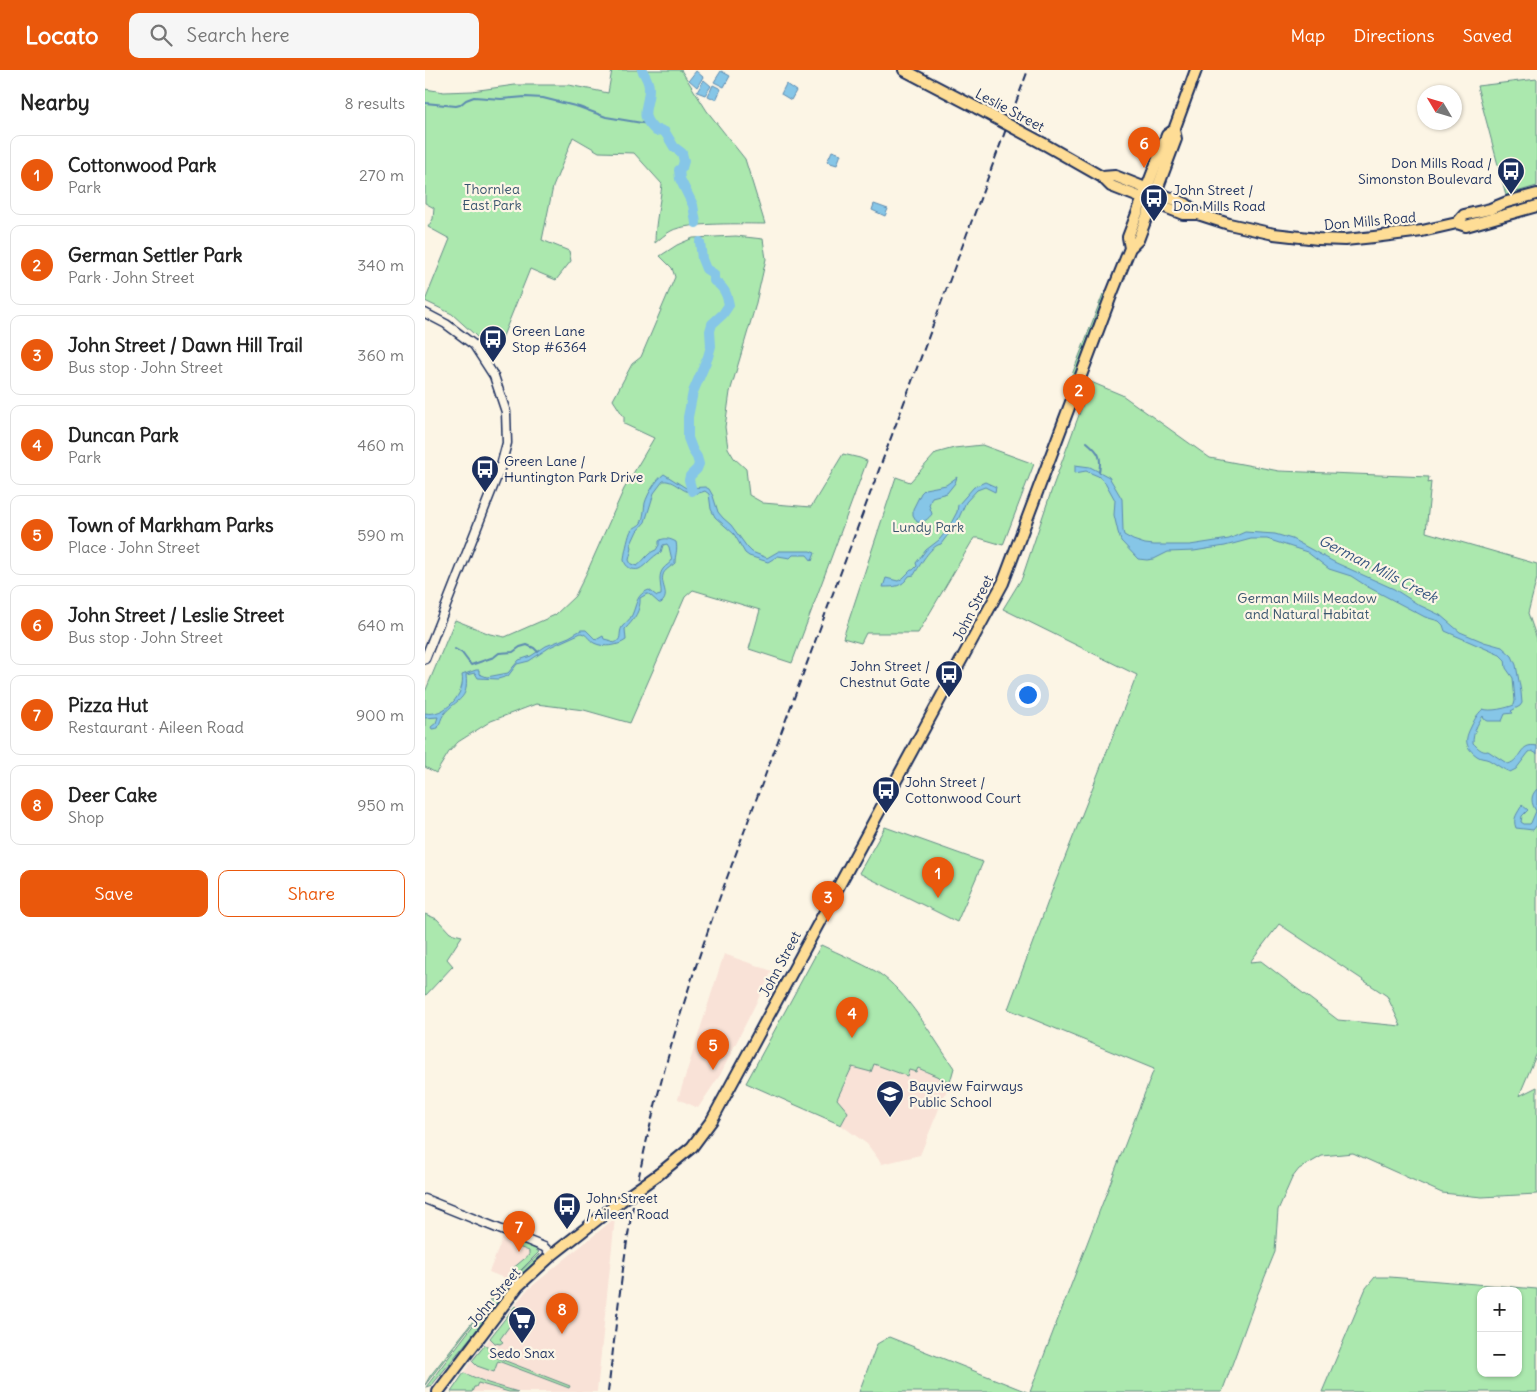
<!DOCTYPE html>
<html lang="en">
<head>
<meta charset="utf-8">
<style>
  :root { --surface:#fff; --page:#f6f6f6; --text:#222; --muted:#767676; --line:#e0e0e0; --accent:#ea580c }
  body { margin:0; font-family:Delius,sans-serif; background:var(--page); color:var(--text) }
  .controls { position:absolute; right:15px; bottom:15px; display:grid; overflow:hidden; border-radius:10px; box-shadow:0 1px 4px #0004 }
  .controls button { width:45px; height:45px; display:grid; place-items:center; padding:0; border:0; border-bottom:1px solid var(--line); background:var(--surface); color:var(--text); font:25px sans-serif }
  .compass { position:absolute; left:992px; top:15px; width:45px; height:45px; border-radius:50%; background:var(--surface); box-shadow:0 1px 4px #0004; rotate:308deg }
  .you { position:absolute; left:602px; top:624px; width:18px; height:18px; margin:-12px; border:4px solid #fff; border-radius:50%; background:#1a73e8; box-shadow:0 0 0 8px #1a73e833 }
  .badge { display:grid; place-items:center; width:32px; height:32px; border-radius:50%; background:var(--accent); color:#fff; font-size:16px; font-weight:700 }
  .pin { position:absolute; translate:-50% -41px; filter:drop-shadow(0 1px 2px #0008) }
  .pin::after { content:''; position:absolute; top:26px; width:18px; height:15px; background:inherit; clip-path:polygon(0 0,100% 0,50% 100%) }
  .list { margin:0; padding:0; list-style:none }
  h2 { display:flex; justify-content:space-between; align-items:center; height:65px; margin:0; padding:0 20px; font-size:21px }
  h2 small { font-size:16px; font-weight:400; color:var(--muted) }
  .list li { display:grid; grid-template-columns:32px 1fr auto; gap:15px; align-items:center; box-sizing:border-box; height:80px; margin:0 10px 10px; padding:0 10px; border:1px solid var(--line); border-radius:10px }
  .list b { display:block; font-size:19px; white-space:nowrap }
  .list p { margin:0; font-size:16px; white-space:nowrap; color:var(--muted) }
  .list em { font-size:16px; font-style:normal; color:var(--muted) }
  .actions { display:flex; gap:10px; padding:15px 20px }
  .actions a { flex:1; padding:11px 0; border:1px solid var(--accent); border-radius:10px; text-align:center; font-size:18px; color:var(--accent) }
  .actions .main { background:var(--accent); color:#fff }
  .icon { flex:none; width:28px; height:28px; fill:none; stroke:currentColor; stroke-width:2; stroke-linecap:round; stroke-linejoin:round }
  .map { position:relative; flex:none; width:1112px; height:1322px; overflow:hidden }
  header { display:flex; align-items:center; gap:30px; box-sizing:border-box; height:70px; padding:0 25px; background:var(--accent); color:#fff }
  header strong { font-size:24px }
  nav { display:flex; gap:28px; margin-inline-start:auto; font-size:18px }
  .search { width:350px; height:45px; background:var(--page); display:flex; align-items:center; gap:12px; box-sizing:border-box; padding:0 18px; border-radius:10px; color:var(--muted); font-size:19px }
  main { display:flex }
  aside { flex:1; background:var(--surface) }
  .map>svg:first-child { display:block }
  .built { fill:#f9e2d7 }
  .green { fill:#abe8ae; stroke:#638c86; fill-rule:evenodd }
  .water { fill:#86c6e7; stroke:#5b8ab0 }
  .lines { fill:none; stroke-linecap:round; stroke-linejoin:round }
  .stream { stroke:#5b8ab0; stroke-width:2 }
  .river { stroke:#86c6e7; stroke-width:10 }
  .minor-casing { stroke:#1b2f5e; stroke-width:11 }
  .major-casing { stroke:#1b2f5e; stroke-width:14 }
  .minor { stroke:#fcf5e5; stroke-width:8 }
  .major { stroke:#fedd96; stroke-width:10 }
  .rail { stroke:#1b2f5e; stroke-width:2; stroke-dasharray:8 4; stroke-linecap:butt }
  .major-bridge-casing { stroke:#1b2f5e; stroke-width:14; stroke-linecap:butt }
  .major-bridge { stroke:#fedd96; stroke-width:10 }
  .labels { text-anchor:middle; stroke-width:4.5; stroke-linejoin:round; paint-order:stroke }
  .street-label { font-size:14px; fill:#1b2f5e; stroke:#fcf5e5 }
  .poi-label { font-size:14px; fill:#1b2f5e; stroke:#fcf5e5; text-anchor:start }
  .park-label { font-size:14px; fill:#38546e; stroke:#fcf5e5 }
  .water-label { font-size:15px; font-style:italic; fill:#365580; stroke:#fcf5e5 }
</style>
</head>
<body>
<header>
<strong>Locato</strong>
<div class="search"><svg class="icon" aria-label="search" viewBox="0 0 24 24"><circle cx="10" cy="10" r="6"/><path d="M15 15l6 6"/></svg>Search here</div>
<nav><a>Map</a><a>Directions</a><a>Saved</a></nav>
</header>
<main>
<aside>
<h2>Nearby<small>8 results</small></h2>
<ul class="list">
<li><span class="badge">1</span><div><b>Cottonwood Park</b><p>Park</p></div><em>270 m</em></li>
<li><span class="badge">2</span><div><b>German Settler Park</b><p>Park · John Street</p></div><em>340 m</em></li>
<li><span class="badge">3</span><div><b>John Street / Dawn Hill Trail</b><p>Bus stop · John Street</p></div><em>360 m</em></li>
<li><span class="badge">4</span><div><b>Duncan Park</b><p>Park</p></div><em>460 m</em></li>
<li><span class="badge">5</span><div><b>Town of Markham Parks</b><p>Place · John Street</p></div><em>590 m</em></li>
<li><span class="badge">6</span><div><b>John Street / Leslie Street</b><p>Bus stop · John Street</p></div><em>640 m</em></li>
<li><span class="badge">7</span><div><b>Pizza Hut</b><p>Restaurant · Aileen Road</p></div><em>900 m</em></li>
<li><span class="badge">8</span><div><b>Deer Cake</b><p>Shop</p></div><em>950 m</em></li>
</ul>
<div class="actions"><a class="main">Save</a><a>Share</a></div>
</aside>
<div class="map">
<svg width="1112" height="1322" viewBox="0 0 1112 1322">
  <rect width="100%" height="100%" fill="#fcf5e5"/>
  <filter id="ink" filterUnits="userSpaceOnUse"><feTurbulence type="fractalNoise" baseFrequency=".02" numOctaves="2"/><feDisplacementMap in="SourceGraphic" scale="10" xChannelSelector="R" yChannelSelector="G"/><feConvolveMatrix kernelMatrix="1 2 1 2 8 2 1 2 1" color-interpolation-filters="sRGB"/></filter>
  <g filter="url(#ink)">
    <path class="built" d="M 299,884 L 347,901 L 295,1005 L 273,1038 L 253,1029 Z
      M 448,993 L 482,1006 L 484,999 L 493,998 L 525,1012 L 495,1085 L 457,1094 L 442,1074 L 416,1055 L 423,1042 L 412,1029 L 427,997 Z
      M 190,1148 L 172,1322 L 26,1322 L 53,1282 L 58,1277 L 101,1221 Z
      M 79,1165 L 110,1179 L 114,1182 L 84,1210 L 64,1202 Z"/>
    <path class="green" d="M 187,0 L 256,0 L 282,41 L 320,89 L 340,154 C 320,154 261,152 246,161 C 240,164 235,169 230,173 C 230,153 235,134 237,114 L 209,83 L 174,82 L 148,67 L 128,117 L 117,170 L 144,181 L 146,191 L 131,210 L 105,199 L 70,286 L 49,264 L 27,244 L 0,231 L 25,169 L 3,157 L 8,149 L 9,138 L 0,133 L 0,19 L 19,22 L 47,21 L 90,15 L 144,15 L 183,23 Z
      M 1112,9 L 1112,116 L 1081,125 L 1052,16 Z
      M 311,166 L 338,169 L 341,189 L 330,237 L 305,322 L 300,357 L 303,378 L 309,388 L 321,399 L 324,425 L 338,433 L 386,437 L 418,384 L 435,388 L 442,391 L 367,593 L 324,579 L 335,540 L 268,520 L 260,527 L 205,653 L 159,640 L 111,634 L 66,651 L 33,672 L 24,682 L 11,703 L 0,697 L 0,622 L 30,550 L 65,564 L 80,567 L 130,545 L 150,526 L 162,502 L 199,419 L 229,368 L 199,354 L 199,347 L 188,330 L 207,294 L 216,287 L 250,207 L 247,198 L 235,186 L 252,175 L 268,168 Z
      M 678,224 L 679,227 L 646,316 L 643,315 Z
      M 666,312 L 697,325 L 785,388 L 854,401 L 1004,407 L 1003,413 L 1006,412 L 1001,462 L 1112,494 L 1112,508 L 1103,543 L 1112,569 L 1112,983 L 1094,1026 L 1112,1017 L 1112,1124 L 1057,1127 L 1017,1123 L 928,1083 L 897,1086 L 874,1099 L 867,1108 L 853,1140 L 850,1182 L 832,1226 L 797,1322 L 605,1322 L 729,999 L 583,939 L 628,818 L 712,605 L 578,539 L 597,508 L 628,416 ZM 854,854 L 962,926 L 976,956 L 913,950 L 836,891 L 825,892 Z
      M 557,375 L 609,394 L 578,475 L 554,468 L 549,468 L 493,563 L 441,563 L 436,573 L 418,568 L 471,407 L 485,412 L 511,383 L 529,378 Z
      M 460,757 L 558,792 L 532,852 L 434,803 Z
      M 0,844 L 12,849 L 25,863 L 37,866 L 22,889 L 28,896 L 0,926 Z
      M 396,875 C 415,884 434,892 452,902 C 482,921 508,968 529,998 L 525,1012 L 493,998 L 491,1002 L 484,1000 L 482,1006 L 449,994 L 446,1002 L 427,997 L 412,1029 L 423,1042 L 416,1055 L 321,1013 Z
      M 89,1169 L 110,1179 L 114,1182 L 94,1202 L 87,1199 L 104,1185 L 104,1181 L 86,1174 Z
      M 114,1184 C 115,1193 105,1198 98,1203 L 95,1202 Z
      M 86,1206 L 89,1206 L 78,1214 L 0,1315 L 5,1306 L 81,1209 Z
      M 90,1207 L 92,1210 L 7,1315 L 1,1317 L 79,1215 Z
      M 950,1207 L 965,1207 L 1112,1219 L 1112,1322 L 897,1322 L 941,1218 ZM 1056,1221 L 1093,1221 L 1093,1303 L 1056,1303 Z
      M 90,1236 L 95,1240 L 96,1248 L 95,1250 L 91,1247 L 75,1269 L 78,1272 L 75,1274 L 70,1273 L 65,1268 Z
      M 464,1267 L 602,1322 L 434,1322 L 452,1274 Z
      M 60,1275 L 69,1280 L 66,1285 L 68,1286 L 145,1316 L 144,1318 L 73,1291 L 69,1302 L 52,1296 L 47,1291 Z
      M 39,1303 L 63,1313 L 93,1322 L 84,1322 L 53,1313 L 51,1317 L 49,1317 L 47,1322 L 26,1322 Z"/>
    <path class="water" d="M 271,1 L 278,7 L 272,17 L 264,10 Z
      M 296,1 L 305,6 L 299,17 L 289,12 Z
      M 279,10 L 286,16 L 280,25 L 272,22 Z
      M 361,14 L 371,21 L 366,30 L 356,24 Z
      M 288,15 L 296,19 L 291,30 L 283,26 Z
      M 407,81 L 416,84 L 412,95 L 402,92 Z
      M 449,134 L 463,139 L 460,146 L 447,140 Z
      M 650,395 L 665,397 L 684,407 L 697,429 L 698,461 L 699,465 L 708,470 L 720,474 L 729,475 L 765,475 L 804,469 L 820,462 L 850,464 L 867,469 L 909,492 L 969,519 L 994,535 L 1015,545 L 1035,562 L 1059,572 L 1077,577 L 1087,586 L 1091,595 L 1096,622 L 1097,633 L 1095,636 L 1086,641 L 1088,643 L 1080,644 L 1077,651 L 1063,651 L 1059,649 L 1058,646 C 1052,654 1048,663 1048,673 C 1052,677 1057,683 1063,681 L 1083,694 C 1097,690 1094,672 1112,676 L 1112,684 L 1107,681 L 1104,682 L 1091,699 L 1085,702 C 1077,699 1071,694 1064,690 C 1060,688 1056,689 1052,686 C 1041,678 1039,671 1045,659 C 1049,651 1051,645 1058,639 C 1065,642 1082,638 1089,635 L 1090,631 L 1088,608 L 1081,598 L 1080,590 L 1075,585 L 1020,561 L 1018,555 L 1014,551 L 1000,547 L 943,517 L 926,506 L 904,499 L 882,482 L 842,469 L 826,469 L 800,476 L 769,481 L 743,482 L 729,489 L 722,490 L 713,489 L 696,471 L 693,462 L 689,445 L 690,430 L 680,412 L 673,406 L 661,401 L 650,403 Z
      M 239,404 L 261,418 L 280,417 L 284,419 L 288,426 L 293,442 L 298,448 L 306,455 L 322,477 L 327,482 L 342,488 L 354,481 L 385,481 L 390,483 L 387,491 L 382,485 L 368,485 L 365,488 L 353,486 L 343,492 L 324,486 L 320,483 L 309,464 L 290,447 L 286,439 L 284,424 L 280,421 C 260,430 252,409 238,411 L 229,423 L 220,452 L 212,461 L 206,474 L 207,478 L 204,490 L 206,494 L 212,496 C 220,490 222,483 231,480 L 234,475 L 234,471 C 239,467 246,469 251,472 C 253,481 250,484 250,493 C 246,497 239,500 238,505 C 235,515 246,525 236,533 L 234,533 L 224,524 L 222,524 L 215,528 C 216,540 209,550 200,559 L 201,570 C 193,576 179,578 169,573 C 164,570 162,564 156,563 L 125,577 L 104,591 L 92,594 L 83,606 L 73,609 L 53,608 L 50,603 L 41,605 C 44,631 32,628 19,644 C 16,648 15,653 13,658 L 7,659 L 6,657 L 11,653 L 13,647 L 0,648 L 0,643 C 20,647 41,624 37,605 L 51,600 L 54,600 L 54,604 L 62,607 L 83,603 L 94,590 L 106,586 L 121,576 L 144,567 L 156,560 L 161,560 L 171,570 L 178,566 L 179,569 L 187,571 L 189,573 C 198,570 193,564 197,557 C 200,553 205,550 207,545 C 212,534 211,524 224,520 L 232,526 L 236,525 C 237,516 232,507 238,499 C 241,495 245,494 247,490 L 244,477 L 242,474 L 238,475 L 236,482 C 227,486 221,496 214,499 C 208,501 200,497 199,490 C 199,486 203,468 205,463 C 206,458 213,457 216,453 C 219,447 219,439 220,433 C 223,423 231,410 239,404 Z
      M 532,407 L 530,413 L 522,423 L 507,427 L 504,435 L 507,444 C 503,449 499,453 492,452 L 488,445 L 488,439 L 496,423 L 500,419 L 521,415 Z
      M 560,412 L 571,417 L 570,422 L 560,417 L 552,420 L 541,432 L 531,454 L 516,474 C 505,476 495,495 489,505 L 484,506 C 477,517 470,517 458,517 L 461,508 L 473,511 L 478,508 L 486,500 L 488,500 L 492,496 L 491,493 L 501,480 L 514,470 L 523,459 L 532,442 L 533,435 L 549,417 Z
      M 1112,719 L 1112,755 L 1108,760 L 1091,758 C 1087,748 1093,743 1097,735 L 1103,740 L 1097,746 L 1096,752 L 1099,754 L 1105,754 L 1106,753 L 1111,741 C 1106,733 1105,726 1112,719 Z"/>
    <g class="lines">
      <path class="stream" d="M 0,33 L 31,36 L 35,35 L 41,30 L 49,27 L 76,29 L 100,27 L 118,28 L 154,37 L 181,47 L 223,54
        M 662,372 C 674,382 677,387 674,402
        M 30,579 L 37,583 L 46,595 L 69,587 L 74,583 L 88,582 L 95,577 L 102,575 L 109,578 L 113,582"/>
      <path class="river" d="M 217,0 C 220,5 224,12 224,18 C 224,39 212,44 231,61 L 235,60 L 240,62 L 249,77 L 257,83 L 259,91 L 257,98 L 254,100 L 255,109 L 268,135 L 271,153
        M 267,421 L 264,410 L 265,406 L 272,399 L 274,394 L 272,387 L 268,381 L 263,368 L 263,347 L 268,322 L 283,287 L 286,276 L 285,261 L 287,254 L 298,244 L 304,235 C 302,224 299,217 289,211 L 289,204 L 281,199 L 277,189 L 275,172"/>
      <g class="minor-casing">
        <path id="minor" d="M 0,243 L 21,254 L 49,275 L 69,306 L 81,342 L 82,373 L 75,399 L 0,589
          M 0,1129 L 119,1177 L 127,1185"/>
      </g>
      <g class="major-casing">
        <path id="major" d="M 479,0 L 552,38
          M 619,74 L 677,107 L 686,116 L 758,144 L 773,144 L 804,154 L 849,164 L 893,169 L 920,170 L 949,167 L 997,161 L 1032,153 L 1041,156 L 1112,136
          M 677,107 L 690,106 L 761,134 L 773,144
          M 1032,153 L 1039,145 L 1065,139 L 1082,132 L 1112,124
          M 705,178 L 703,167 L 742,65 L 749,60
          M 234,1104 L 267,1077 L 287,1050 L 578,513 L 687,223 L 705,178 L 713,170 L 751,69 L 749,60 L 771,0
          M 13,1322 L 93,1216 L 127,1185 L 196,1131"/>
      </g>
      <use href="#minor" class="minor"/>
      <use href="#major" class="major"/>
      <path class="rail" d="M 183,1322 C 192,1248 199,1174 215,1101 C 236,1000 267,902 303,805 L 603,0"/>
      <g class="major-bridge-casing">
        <path id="major-bridge" d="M 552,38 L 619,74
          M 196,1131 L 234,1104"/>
      </g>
      <use href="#major-bridge" class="major-bridge"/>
    </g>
  </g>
  <defs>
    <g id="bus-pin" transform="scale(1.4375)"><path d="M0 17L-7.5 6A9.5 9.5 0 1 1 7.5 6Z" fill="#1b2f5e" stroke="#fcf5e5"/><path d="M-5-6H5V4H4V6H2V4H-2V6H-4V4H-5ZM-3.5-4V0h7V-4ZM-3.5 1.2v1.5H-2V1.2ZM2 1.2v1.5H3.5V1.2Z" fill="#fff"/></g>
    <g id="school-pin" transform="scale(1.4375)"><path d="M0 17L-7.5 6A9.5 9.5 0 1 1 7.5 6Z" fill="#1b2f5e" stroke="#fcf5e5"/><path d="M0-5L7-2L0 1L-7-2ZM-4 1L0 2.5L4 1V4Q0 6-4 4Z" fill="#fff"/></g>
    <g id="supermarket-pin" transform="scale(1.4375)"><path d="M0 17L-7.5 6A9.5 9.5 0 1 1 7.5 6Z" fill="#1b2f5e" stroke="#fcf5e5"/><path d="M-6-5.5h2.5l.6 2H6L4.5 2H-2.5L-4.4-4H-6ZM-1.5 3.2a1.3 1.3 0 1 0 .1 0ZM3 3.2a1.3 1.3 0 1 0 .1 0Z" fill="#fff"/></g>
  </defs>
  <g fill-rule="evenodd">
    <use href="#bus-pin" x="1086" y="101"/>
    <use href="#bus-pin" x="729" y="128"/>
    <use href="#bus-pin" x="68" y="269"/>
    <use href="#bus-pin" x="60" y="399"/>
    <use href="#bus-pin" x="524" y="604"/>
    <use href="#bus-pin" x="461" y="720"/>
    <use href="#school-pin" x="465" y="1024"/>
    <use href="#bus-pin" x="142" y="1136"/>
    <use href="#supermarket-pin" x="97" y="1250"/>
  </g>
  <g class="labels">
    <g class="street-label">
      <text transform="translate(585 40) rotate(28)" y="5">Leslie Street</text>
      <text transform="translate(945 151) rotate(-5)" y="5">Don Mills Road</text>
      <text transform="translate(548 538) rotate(-63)" y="5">John Street</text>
      <text transform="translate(355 894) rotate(-62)" y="5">John Street</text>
      <text transform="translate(69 1227) rotate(-50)" y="5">John Street</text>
    </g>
    <g class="poi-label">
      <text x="1067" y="98" text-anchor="end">Don Mills Road /<tspan x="1067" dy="16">Simonston Boulevard</tspan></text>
      <text x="748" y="125">John Street /<tspan x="748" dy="16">Don Mills Road</tspan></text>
      <text x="87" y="266">Green Lane<tspan x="87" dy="16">Stop #6364</tspan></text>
      <text x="79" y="396">Green Lane /<tspan x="79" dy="16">Huntington Park Drive</tspan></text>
      <text x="505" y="601" text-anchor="end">John Street /<tspan x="505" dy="16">Chestnut Gate</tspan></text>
      <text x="480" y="717">John Street /<tspan x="480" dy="16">Cottonwood Court</tspan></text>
      <text x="484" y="1021">Bayview Fairways<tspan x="484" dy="16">Public School</tspan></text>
      <text x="161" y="1133">John Street<tspan x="161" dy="16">/ Aileen Road</tspan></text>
      <text x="97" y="1288" text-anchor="middle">Sedo Snax</text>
    </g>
    <g class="park-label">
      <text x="67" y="124">Thornlea<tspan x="67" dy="16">East Park</tspan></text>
      <text x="503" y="462">Lundy Park</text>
      <text x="882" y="533">German Mills Meadow<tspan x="882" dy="16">and Natural Habitat</tspan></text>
    </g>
    <g class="water-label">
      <text transform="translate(953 499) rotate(27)" y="5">German Mills Creek</text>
    </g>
  </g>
</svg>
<div class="controls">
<button>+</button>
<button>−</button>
</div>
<svg class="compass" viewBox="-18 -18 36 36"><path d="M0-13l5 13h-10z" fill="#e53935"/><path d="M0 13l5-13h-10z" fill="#767676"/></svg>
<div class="you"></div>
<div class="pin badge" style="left:513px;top:828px">1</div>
<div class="pin badge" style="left:654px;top:345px">2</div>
<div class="pin badge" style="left:403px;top:852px">3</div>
<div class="pin badge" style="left:427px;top:968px">4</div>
<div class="pin badge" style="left:288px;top:1000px">5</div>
<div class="pin badge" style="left:719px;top:98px">6</div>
<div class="pin badge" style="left:94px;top:1182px">7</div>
<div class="pin badge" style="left:137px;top:1264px">8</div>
</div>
</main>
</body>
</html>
